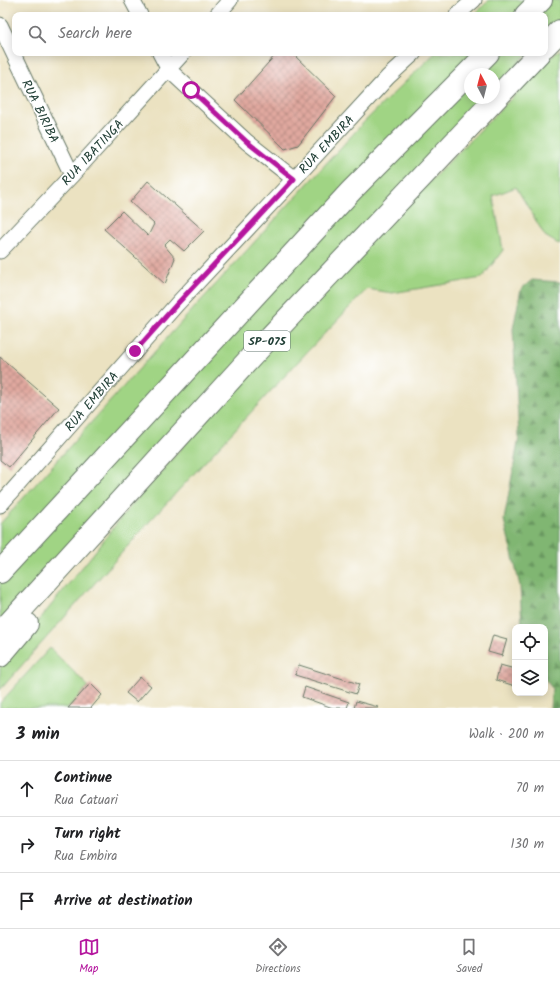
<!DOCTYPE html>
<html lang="en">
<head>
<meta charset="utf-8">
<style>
  :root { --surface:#fff; --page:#f6f6f6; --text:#202124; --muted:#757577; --line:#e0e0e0; --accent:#b5179e }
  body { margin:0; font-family:Kalam,sans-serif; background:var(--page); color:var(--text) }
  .controls { position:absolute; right:12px; bottom:12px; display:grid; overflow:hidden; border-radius:8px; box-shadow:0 2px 10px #0003 }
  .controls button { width:36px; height:36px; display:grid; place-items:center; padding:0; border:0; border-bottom:1px solid var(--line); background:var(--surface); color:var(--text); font:20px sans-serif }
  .compass { position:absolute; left:464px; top:68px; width:36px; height:36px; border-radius:50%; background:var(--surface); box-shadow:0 2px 10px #0003; rotate:353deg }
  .stop { position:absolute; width:12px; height:12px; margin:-9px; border:3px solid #b5179e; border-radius:50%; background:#fff }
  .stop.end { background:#b5179e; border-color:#fff; box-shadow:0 1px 4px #0008 }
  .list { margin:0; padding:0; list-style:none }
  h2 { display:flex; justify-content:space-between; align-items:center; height:52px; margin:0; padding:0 16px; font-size:17px }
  h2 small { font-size:13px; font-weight:400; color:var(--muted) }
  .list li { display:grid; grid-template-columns:26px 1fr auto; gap:12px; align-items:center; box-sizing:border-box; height:56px; padding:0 16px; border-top:1px solid var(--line) }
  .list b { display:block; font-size:15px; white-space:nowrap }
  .list p { margin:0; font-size:13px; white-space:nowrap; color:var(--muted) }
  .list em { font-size:13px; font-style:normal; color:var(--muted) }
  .icon { flex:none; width:22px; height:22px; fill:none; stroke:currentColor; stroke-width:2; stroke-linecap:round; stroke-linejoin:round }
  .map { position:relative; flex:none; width:560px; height:708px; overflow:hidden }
  .search { position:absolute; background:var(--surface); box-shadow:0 2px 10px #0003; left:12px; right:12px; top:12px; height:44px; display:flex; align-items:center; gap:10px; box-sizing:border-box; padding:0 14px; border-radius:8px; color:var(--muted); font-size:15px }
  .sheet { height:220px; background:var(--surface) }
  nav { display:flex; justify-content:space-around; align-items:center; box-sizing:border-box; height:56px; border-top:1px solid var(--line); background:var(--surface); font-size:11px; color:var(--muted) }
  nav a { display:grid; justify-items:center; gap:2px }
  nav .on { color:var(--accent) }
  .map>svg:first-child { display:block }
  .green { fill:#a0d484; stroke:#60885c }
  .forest { fill:url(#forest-firs); stroke:#507a53 }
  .building { fill:url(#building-cross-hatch) }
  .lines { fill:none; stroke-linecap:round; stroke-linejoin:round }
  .street-casing { stroke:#667765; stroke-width:17 }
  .highway-casing { stroke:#667765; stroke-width:24 }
  .street { stroke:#fff; stroke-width:15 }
  .highway { stroke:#fff; stroke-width:22 }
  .route { stroke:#b5179e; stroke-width:5 }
  .labels { text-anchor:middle; stroke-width:3; stroke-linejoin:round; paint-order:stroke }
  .shield { fill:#fff; stroke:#627771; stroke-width:1 }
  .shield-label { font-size:12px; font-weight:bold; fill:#1f3d34 }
  .street-label { font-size:13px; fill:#1f3d34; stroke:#fff }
</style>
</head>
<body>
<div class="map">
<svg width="560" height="708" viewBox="0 0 560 708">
  <defs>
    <pattern id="forest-firs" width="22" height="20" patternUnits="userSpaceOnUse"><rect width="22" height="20" fill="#80b672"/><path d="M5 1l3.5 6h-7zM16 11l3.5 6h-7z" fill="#68955e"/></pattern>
    <pattern id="building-cross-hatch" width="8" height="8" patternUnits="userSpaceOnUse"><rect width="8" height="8" fill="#e0a89f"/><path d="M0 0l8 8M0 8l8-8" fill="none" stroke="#b58a82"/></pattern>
  </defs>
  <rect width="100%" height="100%" fill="#fff"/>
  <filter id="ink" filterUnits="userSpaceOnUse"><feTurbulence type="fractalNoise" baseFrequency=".025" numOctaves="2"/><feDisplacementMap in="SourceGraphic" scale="8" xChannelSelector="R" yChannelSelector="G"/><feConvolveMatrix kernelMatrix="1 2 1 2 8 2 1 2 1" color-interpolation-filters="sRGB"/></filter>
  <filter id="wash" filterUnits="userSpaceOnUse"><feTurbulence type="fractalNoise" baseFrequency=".012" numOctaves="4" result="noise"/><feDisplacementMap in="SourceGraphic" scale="16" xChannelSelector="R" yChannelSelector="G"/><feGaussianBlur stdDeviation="0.9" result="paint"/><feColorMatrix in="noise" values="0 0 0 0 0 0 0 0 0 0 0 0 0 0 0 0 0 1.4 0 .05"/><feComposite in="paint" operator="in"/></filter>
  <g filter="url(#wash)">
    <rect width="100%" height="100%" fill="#ebe2c1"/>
    <path class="green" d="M 489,0 L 532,0 L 517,15 L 474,15 Z
      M 551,0 L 560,0 L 560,21 L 545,36 L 545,15 L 536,15 Z
      M 560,49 L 560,245 L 545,236 L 516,187 L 493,196 L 503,250 L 482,278 L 392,293 L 367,289 L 307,352 L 150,521 L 0,690 L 0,668 L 93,554 L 124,514 L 268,350 L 334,279 Z
      M 435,53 L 480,53 L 0,564 L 0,524 L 176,328 L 364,122 Z
      M 498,53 L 528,53 L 494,88 L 494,74 L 477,74 Z
      M 470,81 L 470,98 L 485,98 L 0,622 L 0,582 L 153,416 Z
      M 50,648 L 88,686 L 68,708 L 0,708 L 0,703 Z"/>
    <path class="forest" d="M 532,280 L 560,282 L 560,708 L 550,708 L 552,688 L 545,679 L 545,627 L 522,627 L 520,586 L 504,520 L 519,437 L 513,329 L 521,289 Z"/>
    <g id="blocks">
      <path class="building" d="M 277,53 L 292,53 L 336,96 L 298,145 L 285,149 L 235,100 Z
        M 148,181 L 204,231 L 184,251 L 170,239 L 164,245 L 175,258 L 165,284 L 104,229 L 122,211 L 148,236 L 154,224 L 130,202 Z
        M 0,357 L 59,408 L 9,467 L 0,460 Z
        M 493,635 L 507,639 L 502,656 L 488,652 Z
        M 299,665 L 359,684 L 356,694 L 295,675 Z
        M 500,665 L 515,669 L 515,686 L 496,680 Z
        M 140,677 L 151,686 L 137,702 L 126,693 Z
        M 91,684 L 102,695 L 91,708 L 68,708 L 88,686 Z
        M 305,687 L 349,702 L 347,708 L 333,708 L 302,697 Z
        M 356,701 L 378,707 L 378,708 L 354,708 Z"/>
    </g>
  </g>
  <g filter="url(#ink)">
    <use href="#blocks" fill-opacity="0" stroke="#667765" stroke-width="1"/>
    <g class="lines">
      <g class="street-casing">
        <path id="street" d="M 132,0 L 140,15
          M 217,15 L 230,0
          M 457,15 L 474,0
          M 0,25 L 72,175
          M 160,53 L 169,70 L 247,142 L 294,179
          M 0,251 L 72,175 L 183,53
          M 0,505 L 177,304 L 294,179 L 388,77 L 414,53"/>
      </g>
      <g class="highway-casing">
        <path id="highway" d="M 526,15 L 541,0
          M 545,46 L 560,31
          M 0,572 L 351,191 L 488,53
          M 0,633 L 253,355 L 539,53
          M 0,656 L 27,624"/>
      </g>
      <use href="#street" class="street"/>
      <use href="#highway" class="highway"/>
    </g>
  </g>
  <g class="lines" filter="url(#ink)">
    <path class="route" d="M 135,351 L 177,304 L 294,179 L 247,142 L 191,90"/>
  </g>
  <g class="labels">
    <rect class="shield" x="244" y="331" width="46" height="20" rx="3"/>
    <g class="shield-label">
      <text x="267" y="345">SP-075</text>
    </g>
    <g class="street-label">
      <text transform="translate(41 111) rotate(64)" y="5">RUA BIRIBA</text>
      <text transform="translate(326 144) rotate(-47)" y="5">RUA EMBIRA</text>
      <text transform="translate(92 152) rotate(-47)" y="5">RUA IBATINGA</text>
      <text transform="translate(91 401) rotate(-49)" y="5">RUA EMBIRA</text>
    </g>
  </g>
</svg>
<div class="controls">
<button><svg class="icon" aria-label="locate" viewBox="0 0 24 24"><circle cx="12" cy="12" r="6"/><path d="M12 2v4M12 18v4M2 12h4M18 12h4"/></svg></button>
<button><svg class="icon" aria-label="layers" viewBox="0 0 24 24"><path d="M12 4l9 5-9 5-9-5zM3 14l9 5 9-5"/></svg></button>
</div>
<svg class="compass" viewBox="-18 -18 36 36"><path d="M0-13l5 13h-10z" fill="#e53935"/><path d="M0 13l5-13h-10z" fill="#757577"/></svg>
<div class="stop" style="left:191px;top:90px"></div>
<div class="stop end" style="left:135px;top:351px"></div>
<div class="search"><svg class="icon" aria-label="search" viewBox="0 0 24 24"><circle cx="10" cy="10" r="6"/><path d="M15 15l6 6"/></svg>Search here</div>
</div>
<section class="sheet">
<h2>3 min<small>Walk · 200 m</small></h2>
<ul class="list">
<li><svg class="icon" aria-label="ahead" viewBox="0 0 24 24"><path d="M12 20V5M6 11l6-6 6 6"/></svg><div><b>Continue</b><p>Rua Catuari</p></div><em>70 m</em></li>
<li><svg class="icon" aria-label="right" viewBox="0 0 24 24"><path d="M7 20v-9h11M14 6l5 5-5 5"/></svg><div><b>Turn right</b><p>Rua Embira</p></div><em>130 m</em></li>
<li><svg class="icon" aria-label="arrive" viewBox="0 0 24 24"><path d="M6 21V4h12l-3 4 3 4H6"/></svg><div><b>Arrive at destination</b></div></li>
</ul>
</section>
<nav>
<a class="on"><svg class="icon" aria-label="map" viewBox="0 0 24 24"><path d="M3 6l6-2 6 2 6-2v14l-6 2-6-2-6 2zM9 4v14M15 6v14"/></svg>Map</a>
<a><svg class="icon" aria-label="directions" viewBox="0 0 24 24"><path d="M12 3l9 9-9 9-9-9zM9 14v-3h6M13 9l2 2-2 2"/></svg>Directions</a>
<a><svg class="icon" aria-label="saved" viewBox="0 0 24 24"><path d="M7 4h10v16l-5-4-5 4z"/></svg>Saved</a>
</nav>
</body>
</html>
